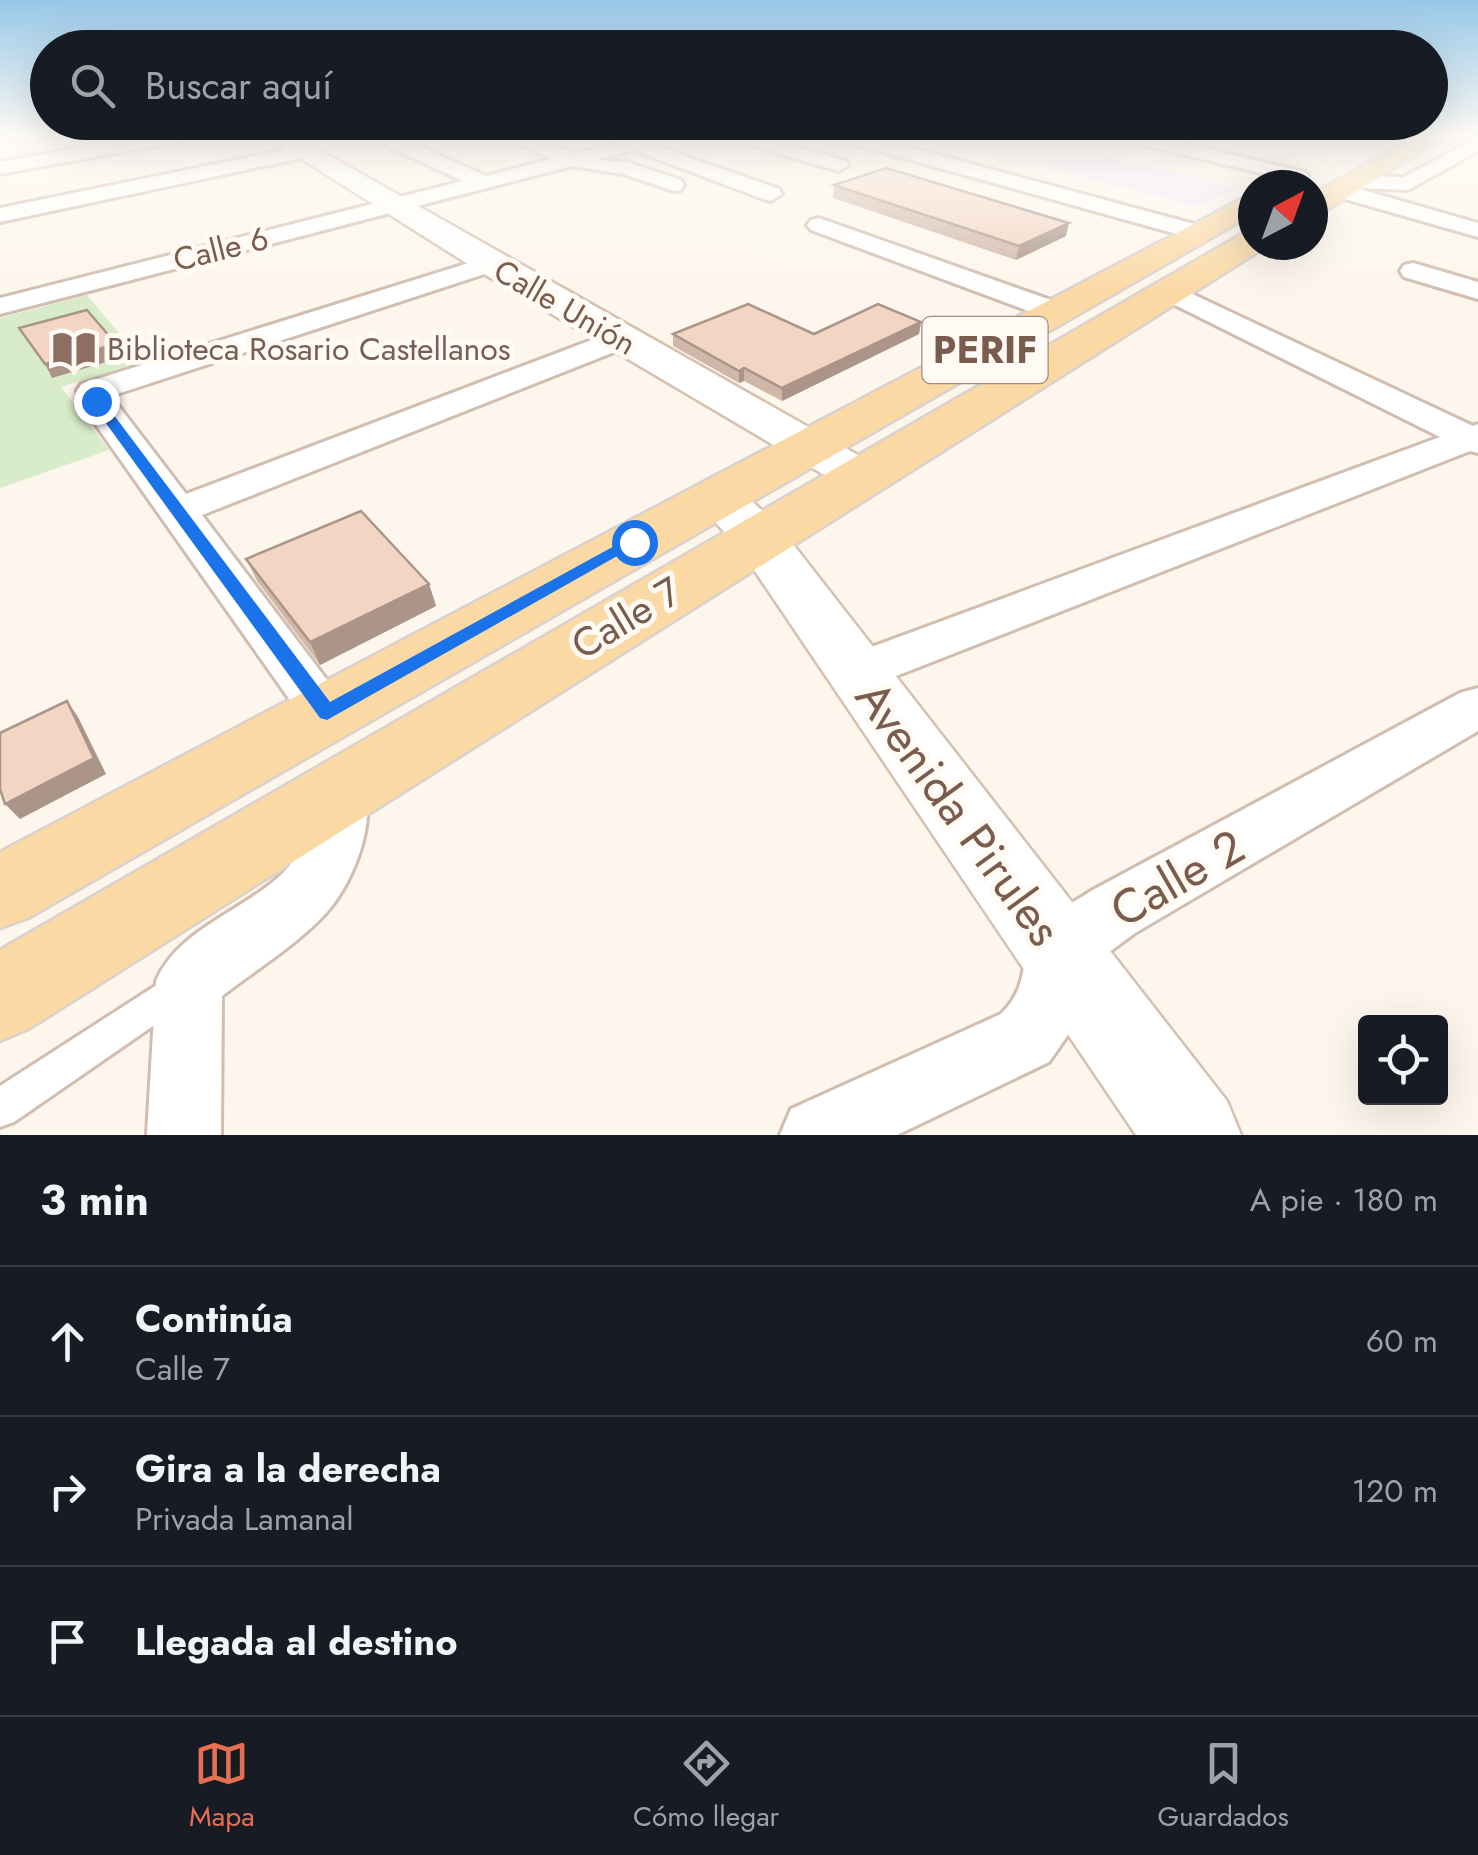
<!DOCTYPE html>
<html lang="es">
<head>
<meta charset="utf-8">
<style>
  :root { --surface:#171b24; --page:#20242c; --text:#f1f3f6; --muted:#9ea1a6; --line:#363941; --accent:#e76f51 }
  body { margin:0; font-family:Jost,sans-serif; background:var(--page); color:var(--text) }
  .controls { position:absolute; right:30px; bottom:30px; display:grid; overflow:hidden; border-radius:10px; box-shadow:0 10px 40px #0002 }
  .controls button { width:90px; height:90px; display:grid; place-items:center; padding:0; border:0; border-bottom:2px solid var(--line); background:var(--surface); color:var(--text); font:50px sans-serif }
  .compass { position:absolute; left:1238px; top:170px; width:90px; height:90px; border-radius:50%; background:var(--surface); box-shadow:0 10px 40px #0002; rotate:41deg }
  .stop { position:absolute; width:30px; height:30px; margin:-22px; border:8px solid #1a73e8; border-radius:50%; background:#fff }
  .stop.end { background:#1a73e8; border-color:#fff; box-shadow:0 2px 10px #0008 }
  .list { margin:0; padding:0; list-style:none }
  h2 { display:flex; justify-content:space-between; align-items:center; height:130px; margin:0; padding:0 40px; font-size:42px }
  h2 small { font-size:32px; font-weight:400; color:var(--muted) }
  .list li { display:grid; grid-template-columns:65px 1fr auto; gap:30px; align-items:center; box-sizing:border-box; height:150px; padding:0 40px; border-top:2px solid var(--line) }
  .list b { display:block; font-size:38px; white-space:nowrap }
  .list p { margin:0; font-size:32px; white-space:nowrap; color:var(--muted) }
  .list em { font-size:32px; font-style:normal; color:var(--muted) }
  .icon { flex:none; width:55px; height:55px; fill:none; stroke:currentColor; stroke-width:2; stroke-linecap:round; stroke-linejoin:round }
  .map { position:relative; flex:none; width:1478px; height:1135px; overflow:hidden }
  .search { position:absolute; background:var(--surface); box-shadow:0 10px 40px #0002; left:30px; right:30px; top:30px; height:110px; display:flex; align-items:center; gap:25px; box-sizing:border-box; padding:0 35px; border-radius:55px; color:var(--muted); font-size:38px }
  .sheet { height:580px; background:var(--surface) }
  nav { display:flex; justify-content:space-around; align-items:center; box-sizing:border-box; height:140px; border-top:2px solid var(--line); background:var(--surface); font-size:28px; color:var(--muted) }
  nav a { display:grid; justify-items:center; gap:5px }
  nav .on { color:var(--accent) }
  .map>svg:first-child { display:block }
  .education { fill:#f3e8fa }
  .green { fill:#d8ecc9 }
  .lines { fill:none; stroke-linecap:round; stroke-linejoin:round }
  .lane-casing { stroke:#d1beb0; stroke-width:6 }
  .street-casing { stroke:#d1beb0; stroke-width:6 }
  .secondary-casing { stroke:#d6c0b0; stroke-width:5 }
  .primary-casing { stroke:#dad1cd; stroke-width:5 }
  .lane { fill:#fff; fill-rule:evenodd }
  .street { fill:#fff; fill-rule:evenodd }
  .secondary { fill:#fff; fill-rule:evenodd }
  .primary { fill:#fbd9a5; fill-rule:evenodd }
  .wall { fill:#d1b7a8 }
  .shaded-wall { fill:#aa9588 }
  .building { fill:#f3d5c3; stroke:#aa9588; stroke-width:2.5 }
  .route { fill:#1a73e8 }
  .labels { text-anchor:middle; stroke-width:10; stroke-linejoin:round; paint-order:stroke }
  .far-street-label { font-size:32px; fill:#7a5c4d; stroke:#fffaf3 }
  .far-education-label { font-size:32px; fill:#785e54; stroke:#fffaf3; text-anchor:start }
  .shield { fill:#fffaf3; stroke:#a28b7f; stroke-width:2.5 }
  .shield-label { font-size:38px; font-weight:bold; fill:#7a5c4d }
  .street-label { font-size:40px; fill:#7a5c4d; stroke:#fffaf3 }
  .near-street-label { font-size:48px; fill:#7a5c4d; stroke:#fffaf3 }
</style>
</head>
<body>
<div class="map">
<svg width="1478" height="1135" viewBox="0 0 1478 1135">
  <rect width="100%" height="100%" fill="#fdf6ec"/>
  <path class="education" d="M 1018,134 L 1236,188 L 1198,207 L 976,148 Z"/>
  <path class="green" d="M 87,295 L 143,362 L 61,387 L 109,450 L 0,488 L 0,318 Z"/>
  <g class="lines">
    <g class="lane-casing">
      <path id="lane" d="M 180,970 L 192,975 L 197,987 L 192,999 L 14,1122 L 0,1127 L 0,1086 Z"/>
    </g>
    <g class="street-casing">
      <path id="street" d="M 156,134 L 196,134 L 187,140 L 0,174 L 0,162 Z
        M 498,134 L 523,134 L 574,154 L 652,134 L 683,134 L 653,145 L 779,189 L 782,194 L 771,201 L 763,199 L 634,150 L 597,160 L 627,162 L 681,180 L 684,185 L 681,190 L 673,191 L 624,174 L 572,166 L 0,314 L 0,298 L 463,181 L 387,146 L 387,138 L 401,138 L 486,176 L 552,159 Z
        M 724,134 L 753,134 L 846,161 L 849,165 L 839,171 L 726,138 Z
        M 830,134 L 860,134 L 1209,228 L 1212,233 L 1200,240 L 1191,238 L 832,138 Z
        M 1112,134 L 1145,134 L 1305,172 L 1308,176 L 1298,182 L 1114,138 Z
        M 1478,137 L 1478,151 L 1408,190 L 1360,188 L 1349,182 L 1360,176 L 1404,177 Z
        M 304,146 L 311,148 L 311,156 L 0,222 L 0,208 Z
        M 1339,183 L 1478,223 L 1478,237 L 1331,195 L 1328,190 L 1331,185 Z
        M 819,218 L 1065,305 L 1069,311 L 1065,317 L 1045,317 L 811,230 L 807,225 L 811,220 Z
        M 491,256 L 504,264 L 500,269 L 111,396 L 186,494 L 610,333 L 632,333 L 636,339 L 632,345 L 202,515 L 352,713 L 345,727 L 327,733 L 309,727 L 84,408 L 77,391 L 81,384 Z
        M 1413,263 L 1478,282 L 1478,299 L 1404,277 L 1400,271 L 1404,265 Z
        M 1169,283 L 1473,426 L 1478,424 L 1478,453 L 1470,451 L 873,685 L 856,690 L 839,685 L 832,672 L 839,659 L 1440,437 L 1159,297 L 1155,291 Z
        M 1478,688 L 1478,731 L 1135,933 L 1090,966 L 1084,998 L 1070,1032 L 1049,1062 L 897,1135 L 780,1135 L 791,1109 L 1001,1014 C 1034,982 1017,950 1038,927 C 1051,913 1075,902 1091,891 L 1460,693 Z
        M 341,768 L 360,775 C 380,815 355,881 326,913 C 299,943 254,971 222,996 L 221,1135 L 147,1135 L 156,981 C 178,929 244,911 283,873 C 312,845 305,808 322,775 Z"/>
    </g>
    <g class="secondary-casing">
      <path id="secondary" d="M 262,134 L 291,134 L 877,466 L 884,476 L 877,486 L 860,491 L 843,486 L 479,271 Z
        M 717,482 L 735,486 L 778,525 L 1227,1101 L 1241,1135 L 1136,1135 L 740,549 L 692,497 L 699,486 Z"/>
    </g>
    <g class="primary-casing">
      <path id="primary" d="M 1420,134 L 1449,134 L 1323,212 L 1313,215 L 1313,194 Z
        M 1253,193 L 1253,214 L 28,918 L 0,928 L 0,852 Z
        M 1253,231 L 1253,245 L 1266,245 L 1264,248 L 30,1028 L 0,1041 L 0,950 L 1242,234 Z"/>
    </g>
    <use href="#lane" class="lane"/>
    <use href="#street" class="street"/>
    <use href="#secondary" class="secondary"/>
    <use href="#primary" class="primary"/>
  </g>
  <path class="wall" d="M 834,185 L 1066,236 L 1016,260 L 833,198 Z
    M 921,322 L 919,334 L 782,401 L 744,381 L 739,383 L 673,346 L 673,334 L 814,334 Z
    M 246,559 L 429,584 L 436,606 L 320,665 L 257,581 Z"/>
  <path class="shaded-wall" d="M 1069,223 L 1066,236 L 1016,260 L 1019,246 Z
    M 921,322 L 919,334 L 782,401 L 782,388 Z
    M 116,344 L 123,357 L 52,378 L 45,364 Z
    M 744,368 L 744,381 L 739,383 L 739,371 Z
    M 429,584 L 436,606 L 320,665 L 310,642 Z
    M 67,701 L 78,717 L 106,774 L 20,819 L 5,804 Z"/>
  <path class="building" d="M 886,168 L 1069,223 L 1019,246 L 834,185 Z
    M 748,304 L 814,334 L 878,304 L 921,322 L 782,388 L 744,368 L 739,371 L 673,334 Z
    M 87,310 L 116,344 L 45,364 L 19,328 Z
    M 361,511 L 429,584 L 310,642 L 246,559 Z
    M 67,701 L 94,758 L 5,804 L 0,789 L 0,733 Z"/>
  <linearGradient id="sky" x2="0" y2="1"><stop stop-color="#97c7e8"/><stop offset="0.46" stop-color="#fefbf6"/><stop offset="1" stop-color="#fefbf6" stop-opacity="0"/></linearGradient>
  <rect width="1478" height="293" fill="url(#sky)"/>
  <path class="route" d="M 92,398 L 101,398 L 330,702 L 629,538 L 642,542 L 327,720 L 320,718 L 92,404 Z"/>
  <defs>
    <g id="library-bare" transform="scale(3.45)"><path d="M-6-4Q-3-5.5-.7-3.5V5Q-3 3-6 4ZM6-4Q3-5.5 .7-3.5V5Q3 3 6 4Z" fill="#8d6e63" stroke="#fffaf3" stroke-width="2.5" paint-order="stroke"/></g>
  </defs>
  <g fill-rule="evenodd">
    <use href="#library-bare" x="74" y="349"/>
  </g>
  <g class="labels">
    <g class="far-street-label">
      <text transform="translate(221 249) rotate(-14)" y="11">Calle 6</text>
      <text transform="translate(565 307) rotate(30)" y="11">Calle Unión</text>
    </g>
    <g class="far-education-label">
      <text x="107" y="360">Biblioteca Rosario Castellanos</text>
    </g>
    <rect class="shield" x="922.5" y="317" width="125" height="66" rx="8"/>
    <g class="shield-label">
      <text x="985" y="363">PERIF</text>
    </g>
    <g class="street-label">
      <text transform="translate(626 618) rotate(-31)" y="14">Calle 7</text>
    </g>
    <g class="near-street-label">
      <text transform="translate(959 813) rotate(54)" y="17">Avenida Pirules</text>
      <text transform="translate(1177 878) rotate(-30)" y="17">Calle 2</text>
    </g>
  </g>
</svg>
<div class="controls">
<button><svg class="icon" aria-label="locate" viewBox="0 0 24 24"><circle cx="12" cy="12" r="6"/><path d="M12 2v4M12 18v4M2 12h4M18 12h4"/></svg></button>
</div>
<svg class="compass" viewBox="-18 -18 36 36"><path d="M0-13l5 13h-10z" fill="#e53935"/><path d="M0 13l5-13h-10z" fill="#9ea1a6"/></svg>
<div class="stop" style="left:634px;top:542px"></div>
<div class="stop end" style="left:96px;top:401px"></div>
<div class="search"><svg class="icon" aria-label="search" viewBox="0 0 24 24"><circle cx="10" cy="10" r="6"/><path d="M15 15l6 6"/></svg>Buscar aquí</div>
</div>
<section class="sheet">
<h2>3 min<small>A pie · 180 m</small></h2>
<ul class="list">
<li><svg class="icon" aria-label="ahead" viewBox="0 0 24 24"><path d="M12 20V5M6 11l6-6 6 6"/></svg><div><b>Continúa</b><p>Calle 7</p></div><em>60 m</em></li>
<li><svg class="icon" aria-label="right" viewBox="0 0 24 24"><path d="M7 20v-9h11M14 6l5 5-5 5"/></svg><div><b>Gira a la derecha</b><p>Privada Lamanal</p></div><em>120 m</em></li>
<li><svg class="icon" aria-label="arrive" viewBox="0 0 24 24"><path d="M6 21V4h12l-3 4 3 4H6"/></svg><div><b>Llegada al destino</b></div></li>
</ul>
</section>
<nav>
<a class="on"><svg class="icon" aria-label="map" viewBox="0 0 24 24"><path d="M3 6l6-2 6 2 6-2v14l-6 2-6-2-6 2zM9 4v14M15 6v14"/></svg>Mapa</a>
<a><svg class="icon" aria-label="directions" viewBox="0 0 24 24"><path d="M12 3l9 9-9 9-9-9zM9 14v-3h6M13 9l2 2-2 2"/></svg>Cómo llegar</a>
<a><svg class="icon" aria-label="saved" viewBox="0 0 24 24"><path d="M7 4h10v16l-5-4-5 4z"/></svg>Guardados</a>
</nav>
</body>
</html>
